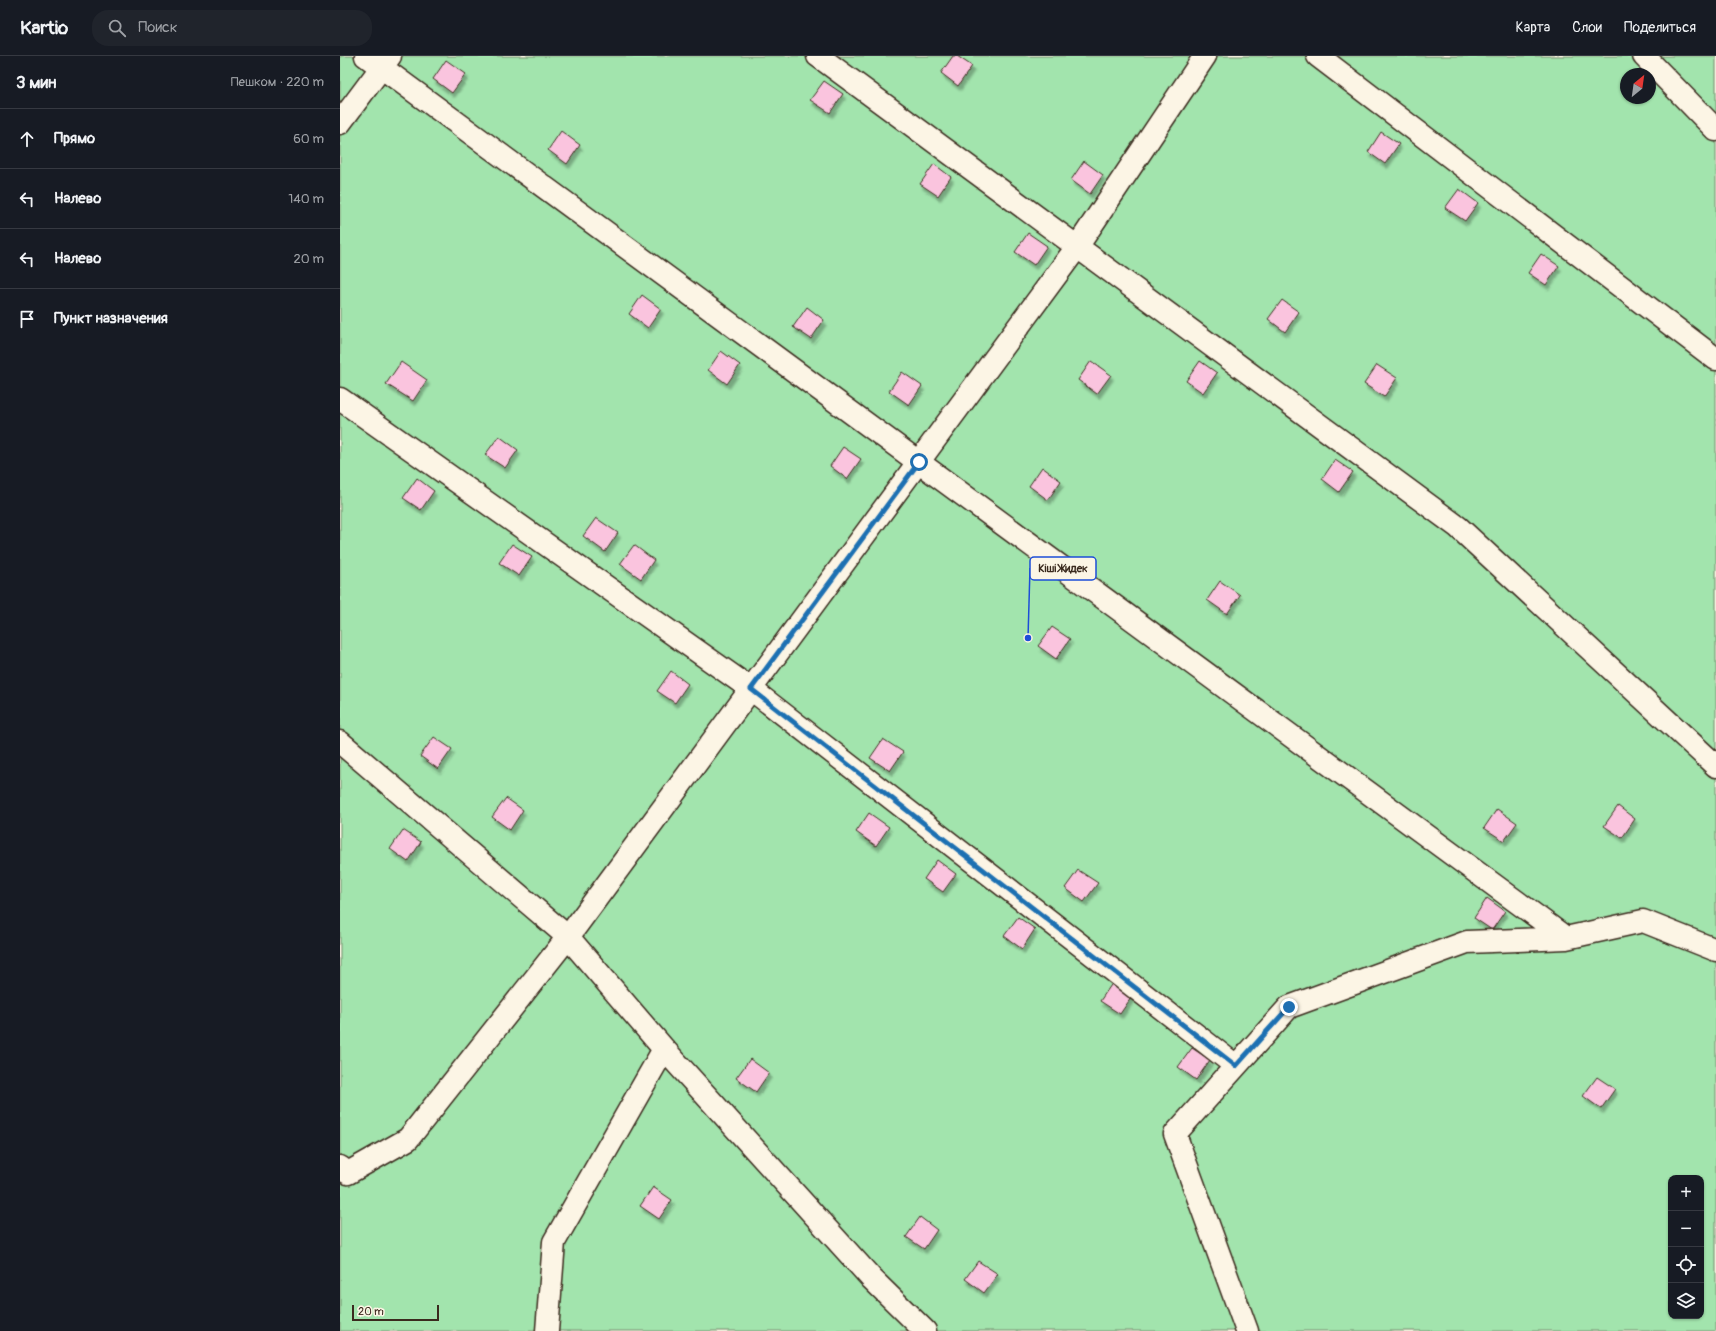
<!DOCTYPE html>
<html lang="ru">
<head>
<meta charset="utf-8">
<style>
  :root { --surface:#171b24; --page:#20242c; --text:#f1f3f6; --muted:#9ea1a6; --line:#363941 }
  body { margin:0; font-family:Pangolin,sans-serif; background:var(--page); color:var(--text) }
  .controls { position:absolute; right:12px; bottom:12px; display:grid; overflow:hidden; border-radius:8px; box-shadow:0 1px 3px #0004 }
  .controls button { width:36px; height:36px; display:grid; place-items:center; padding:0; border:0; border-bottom:1px solid var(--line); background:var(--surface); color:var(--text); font:20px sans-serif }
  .compass { position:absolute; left:1280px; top:12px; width:36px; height:36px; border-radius:50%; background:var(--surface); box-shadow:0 1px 3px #0004; rotate:29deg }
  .scale { position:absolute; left:12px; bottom:10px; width:87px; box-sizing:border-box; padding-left:4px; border:2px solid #3b2a1e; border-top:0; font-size:11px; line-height:14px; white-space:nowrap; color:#3b2a1e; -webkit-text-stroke:3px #fcf5e5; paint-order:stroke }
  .stop { position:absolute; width:12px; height:12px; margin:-9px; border:3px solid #1f6fb2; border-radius:50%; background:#fff }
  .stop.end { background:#1f6fb2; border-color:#fff; box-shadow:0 1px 4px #0008 }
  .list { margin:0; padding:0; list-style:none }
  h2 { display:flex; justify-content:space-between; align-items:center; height:52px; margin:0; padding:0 16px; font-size:17px }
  h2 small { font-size:13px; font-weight:400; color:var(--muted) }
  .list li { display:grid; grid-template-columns:26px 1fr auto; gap:12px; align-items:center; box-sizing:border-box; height:60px; padding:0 16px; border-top:1px solid var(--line) }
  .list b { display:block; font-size:15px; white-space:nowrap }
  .list em { font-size:13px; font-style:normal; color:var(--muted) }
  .icon { flex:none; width:22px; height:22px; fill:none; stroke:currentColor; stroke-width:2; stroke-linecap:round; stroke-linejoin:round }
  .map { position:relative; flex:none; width:1376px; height:1275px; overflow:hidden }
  header { display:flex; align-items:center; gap:24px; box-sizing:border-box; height:56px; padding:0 20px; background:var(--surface); border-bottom:1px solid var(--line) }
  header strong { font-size:19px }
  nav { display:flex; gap:22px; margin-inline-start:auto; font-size:14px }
  .search { width:280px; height:36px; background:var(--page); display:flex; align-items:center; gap:10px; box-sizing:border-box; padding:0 14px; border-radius:16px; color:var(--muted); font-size:15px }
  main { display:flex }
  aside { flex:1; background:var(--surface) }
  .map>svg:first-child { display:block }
  .green { fill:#a2e4ad; stroke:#6e8766; fill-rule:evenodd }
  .building { fill:#fac4de; stroke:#3b2a1e; filter:url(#shadow) }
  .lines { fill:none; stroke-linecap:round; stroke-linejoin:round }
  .minor-casing { stroke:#3b2a1e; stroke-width:25 }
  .minor { stroke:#fcf5e5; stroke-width:22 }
  .route { stroke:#1f6fb2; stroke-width:5 }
  .leader { fill:none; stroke:#1d4ed8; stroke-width:1.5 }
  .callout-dot { fill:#1d4ed8; stroke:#fcf5e5; stroke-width:1.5 }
  .callout { fill:#fcf5e5; stroke:#1d4ed8; stroke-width:1.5 }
  .callout-label { font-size:11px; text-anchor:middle; font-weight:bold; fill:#3b2a1e }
</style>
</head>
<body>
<header>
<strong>Kartio</strong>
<div class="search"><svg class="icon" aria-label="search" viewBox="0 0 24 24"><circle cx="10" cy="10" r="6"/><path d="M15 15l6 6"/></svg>Поиск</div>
<nav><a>Карта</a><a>Слои</a><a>Поделиться</a></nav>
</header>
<main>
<aside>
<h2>3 мин<small>Пешком · 220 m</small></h2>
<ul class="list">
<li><svg class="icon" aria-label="ahead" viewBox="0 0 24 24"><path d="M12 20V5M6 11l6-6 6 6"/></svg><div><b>Прямо</b></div><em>60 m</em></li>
<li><svg class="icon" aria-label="left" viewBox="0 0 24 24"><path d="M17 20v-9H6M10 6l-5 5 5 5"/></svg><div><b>Налево</b></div><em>140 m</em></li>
<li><svg class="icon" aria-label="left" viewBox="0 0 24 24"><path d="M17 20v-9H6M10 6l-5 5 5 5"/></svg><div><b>Налево</b></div><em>20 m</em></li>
<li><svg class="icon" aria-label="arrive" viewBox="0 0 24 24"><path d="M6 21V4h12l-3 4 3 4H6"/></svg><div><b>Пункт назначения</b></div></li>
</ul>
</aside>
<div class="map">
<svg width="1376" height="1275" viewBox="0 0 1376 1275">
  <defs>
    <filter id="shadow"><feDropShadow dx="2.5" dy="4.5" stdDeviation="1" flood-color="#0004"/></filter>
  </defs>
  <rect width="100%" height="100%" fill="#fcf5e5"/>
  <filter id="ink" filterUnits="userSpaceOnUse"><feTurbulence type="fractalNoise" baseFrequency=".025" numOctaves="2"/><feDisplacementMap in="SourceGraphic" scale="8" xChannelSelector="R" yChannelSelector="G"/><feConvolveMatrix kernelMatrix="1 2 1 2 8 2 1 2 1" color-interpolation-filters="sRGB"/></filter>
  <g filter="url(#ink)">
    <path class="green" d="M 0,0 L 1376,0 L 1376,1275 L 0,1275 ZM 1286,18 L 1310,18 L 1310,42 L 1286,42 ZM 1331,1122 L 1361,1122 L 1361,1260 L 1331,1260 Z"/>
    <path class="building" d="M 613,0 L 617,0 L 632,10 L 618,30 L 601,17 Z
      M 106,4 L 126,18 L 112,37 L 93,23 Z
      M 484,25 L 503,38 L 490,57 L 470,44 Z
      M 221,75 L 240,89 L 227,108 L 208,94 Z
      M 1041,76 L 1059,88 L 1045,108 L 1028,96 Z
      M 744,105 L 763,119 L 750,138 L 731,124 Z
      M 594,108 L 611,121 L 598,140 L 580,128 Z
      M 1119,133 L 1138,147 L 1125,165 L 1105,152 Z
      M 688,177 L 707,190 L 694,209 L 675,196 Z
      M 1201,198 L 1219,210 L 1206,229 L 1188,217 Z
      M 302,239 L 321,253 L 308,272 L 289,258 Z
      M 942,244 L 959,256 L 945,276 L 928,263 Z
      M 467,251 L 484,264 L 471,283 L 453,271 Z
      M 381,295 L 400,309 L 387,328 L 368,314 Z
      M 751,305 L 771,319 L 757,338 L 738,324 Z
      M 860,305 L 877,317 L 863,337 L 846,325 Z
      M 61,306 L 87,324 L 73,345 L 46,328 Z
      M 1037,309 L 1057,322 L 1044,341 L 1024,328 Z
      M 562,316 L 582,330 L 569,349 L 549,335 Z
      M 159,380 L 178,394 L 165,412 L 145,399 Z
      M 503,391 L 521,403 L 507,423 L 490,410 Z
      M 995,404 L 1013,416 L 999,436 L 982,423 Z
      M 702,411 L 721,425 L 708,444 L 689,430 Z
      M 77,422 L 94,435 L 81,454 L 63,442 Z
      M 256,462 L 278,477 L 265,496 L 243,480 Z
      M 172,488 L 192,501 L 179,520 L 159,507 Z
      M 294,489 L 314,504 L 301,523 L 280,508 Z
      M 880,525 L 900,539 L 887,558 L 867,544 Z
      M 712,571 L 730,583 L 716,603 L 698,590 Z
      M 331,615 L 348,628 L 335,647 L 317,635 Z
      M 94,681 L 112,693 L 98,713 L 80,700 Z
      M 543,683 L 563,696 L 550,715 L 530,702 Z
      M 166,742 L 183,754 L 170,774 L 152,761 Z
      M 1278,750 L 1295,763 L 1282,782 L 1264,770 Z
      M 1157,753 L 1177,767 L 1164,785 L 1144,772 Z
      M 529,757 L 549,771 L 536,790 L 516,776 Z
      M 63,774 L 81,786 L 68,806 L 50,793 Z
      M 597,804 L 616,818 L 603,836 L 584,823 Z
      M 738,814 L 758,827 L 744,846 L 725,832 Z
      M 1147,842 L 1165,855 L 1152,874 L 1134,862 Z
      M 678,861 L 695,873 L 682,893 L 664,880 Z
      M 773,926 L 793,939 L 780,958 L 760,945 Z
      M 852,992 L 870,1004 L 856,1024 L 838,1011 Z
      M 410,1003 L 429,1017 L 416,1036 L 396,1022 Z
      M 1257,1021 L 1275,1033 L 1261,1053 L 1243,1040 Z
      M 313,1131 L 332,1144 L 319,1163 L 300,1150 Z
      M 580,1161 L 597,1174 L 584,1193 L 566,1181 Z
      M 638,1205 L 658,1218 L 644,1237 L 625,1223 Z"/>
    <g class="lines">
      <g class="minor-casing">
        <path id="minor" d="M 26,0 L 1226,882
          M 478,0 L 1118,471 L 1376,710
          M 978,0 L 1376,303
          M 1304,0 L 1376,74
          M 0,67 L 50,0
          M 0,343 L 411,633 L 896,1010
          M 0,686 L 228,881 L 324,993 L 532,1223 L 585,1275
          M 0,1111 L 8,1117 L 68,1083 L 228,881 L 737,191 L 865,0
          M 207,1275 L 214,1186 L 324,993
          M 907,1275 L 835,1078 L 949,951 L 1127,886 L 1226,882 L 1303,865 L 1376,894"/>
      </g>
      <use href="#minor" class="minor"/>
    </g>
  </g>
  <g class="lines" filter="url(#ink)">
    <path class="route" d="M 579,406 L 411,633 L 896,1010 L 949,951"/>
  </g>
  <path class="leader" d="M688 582L690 512"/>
  <circle class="callout-dot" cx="688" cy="582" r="4"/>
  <rect class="callout" x="690" y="501" width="66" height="23" rx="4"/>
  <g class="callout-label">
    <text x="723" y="516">Кіші Жидек</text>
  </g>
</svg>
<div class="controls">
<button>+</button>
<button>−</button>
<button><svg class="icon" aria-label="locate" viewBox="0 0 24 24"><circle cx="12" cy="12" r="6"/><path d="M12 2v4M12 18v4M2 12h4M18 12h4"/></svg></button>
<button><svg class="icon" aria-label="layers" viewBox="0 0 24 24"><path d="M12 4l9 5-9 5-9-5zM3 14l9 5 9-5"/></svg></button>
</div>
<svg class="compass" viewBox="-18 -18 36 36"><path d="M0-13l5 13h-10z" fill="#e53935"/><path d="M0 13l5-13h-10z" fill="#9ea1a6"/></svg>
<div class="scale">20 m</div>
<div class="stop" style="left:579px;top:406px"></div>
<div class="stop end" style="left:949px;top:951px"></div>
</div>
</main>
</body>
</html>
